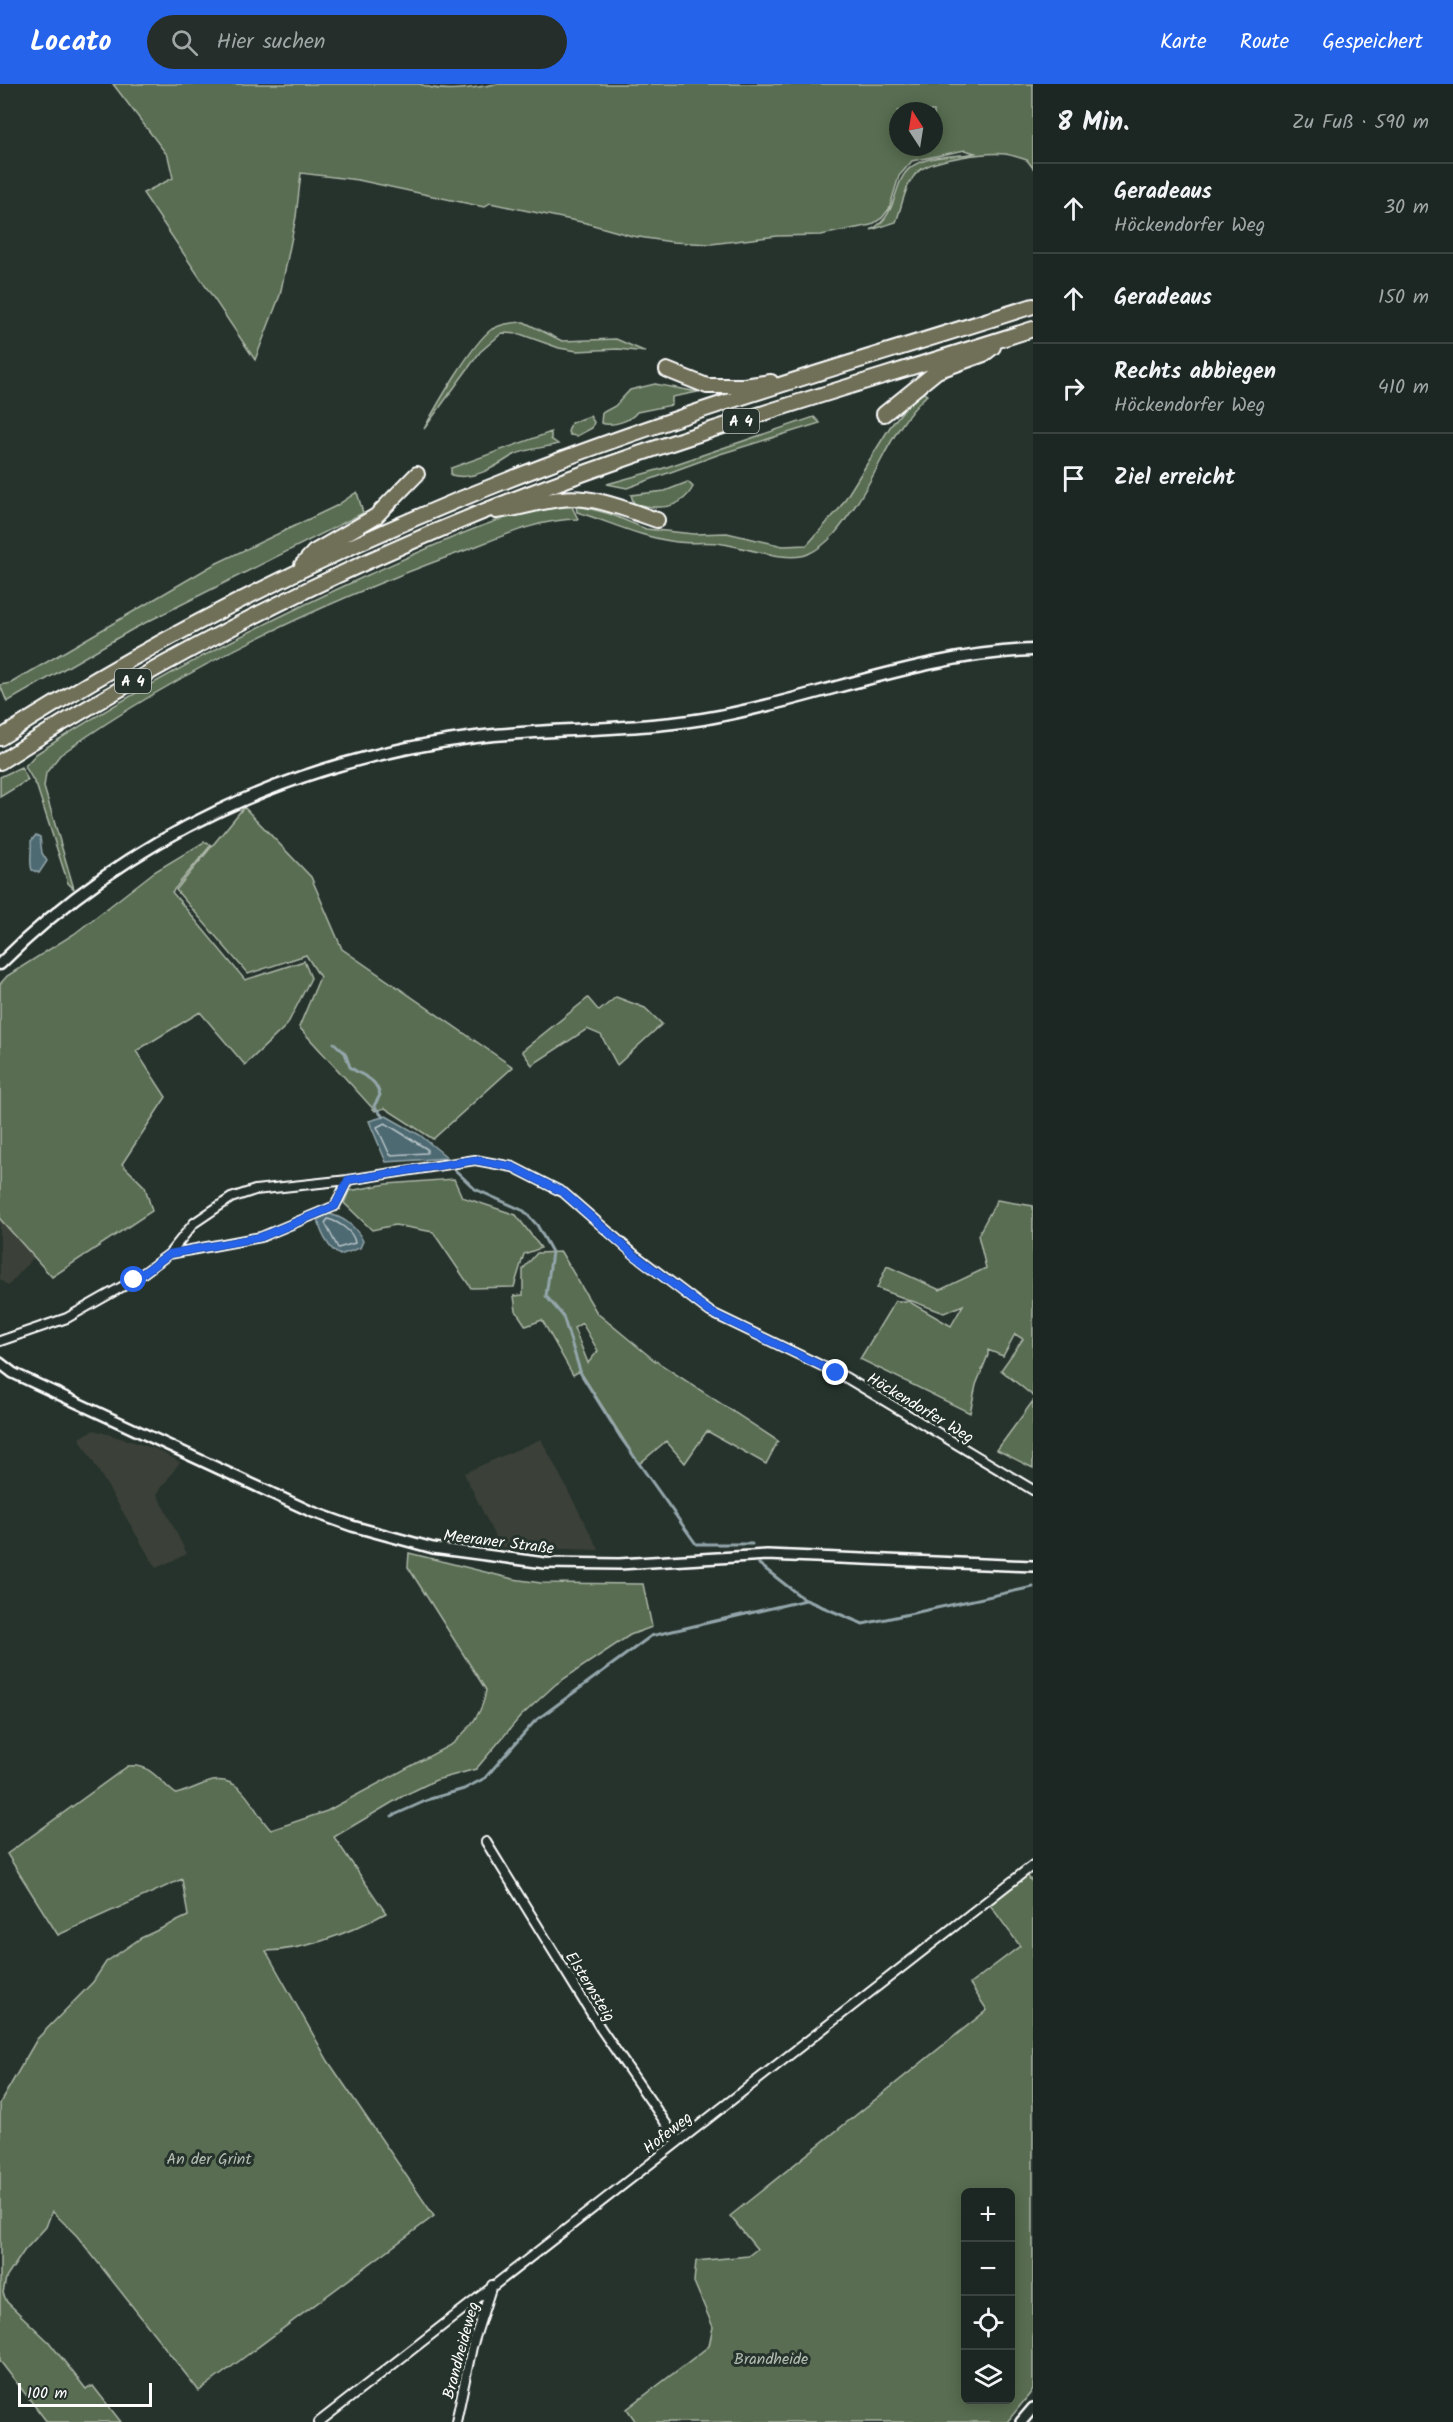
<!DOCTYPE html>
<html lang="de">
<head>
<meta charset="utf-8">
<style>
  :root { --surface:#1c2622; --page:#252e2a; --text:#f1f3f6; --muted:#a0a5a5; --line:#3a4340; --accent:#2563eb }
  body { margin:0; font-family:Kalam,sans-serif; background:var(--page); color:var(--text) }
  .controls { position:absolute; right:18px; bottom:18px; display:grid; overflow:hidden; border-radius:9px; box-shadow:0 3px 15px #0003 }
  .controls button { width:54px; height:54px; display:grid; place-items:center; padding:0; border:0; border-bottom:2px solid var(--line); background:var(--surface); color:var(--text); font:30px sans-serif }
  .compass { position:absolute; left:889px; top:18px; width:54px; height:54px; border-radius:50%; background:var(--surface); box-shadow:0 3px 15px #0003; rotate:348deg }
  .scale { position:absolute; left:18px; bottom:15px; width:134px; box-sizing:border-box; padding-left:6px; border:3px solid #fff; border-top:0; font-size:16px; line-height:21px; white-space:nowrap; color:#fff; -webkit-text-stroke:4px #26332d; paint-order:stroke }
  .stop { position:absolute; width:18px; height:18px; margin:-14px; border:4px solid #2563eb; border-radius:50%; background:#fff }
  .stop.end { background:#2563eb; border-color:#fff; box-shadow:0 2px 6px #0008 }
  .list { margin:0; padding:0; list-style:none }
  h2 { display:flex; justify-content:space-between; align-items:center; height:78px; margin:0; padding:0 24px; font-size:26px }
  h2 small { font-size:20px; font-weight:400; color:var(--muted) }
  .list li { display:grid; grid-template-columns:39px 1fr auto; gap:18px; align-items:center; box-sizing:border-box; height:90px; padding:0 24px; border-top:2px solid var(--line) }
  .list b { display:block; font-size:22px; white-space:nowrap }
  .list p { margin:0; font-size:20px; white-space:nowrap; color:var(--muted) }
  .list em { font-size:20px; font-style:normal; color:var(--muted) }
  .icon { flex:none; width:33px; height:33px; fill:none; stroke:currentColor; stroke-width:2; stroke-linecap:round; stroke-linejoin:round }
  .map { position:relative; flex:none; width:1033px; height:2338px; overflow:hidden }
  header { display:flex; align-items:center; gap:36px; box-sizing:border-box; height:84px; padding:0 30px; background:var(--accent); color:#fff }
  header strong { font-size:28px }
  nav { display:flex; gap:33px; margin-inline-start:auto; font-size:21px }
  .search { width:420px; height:54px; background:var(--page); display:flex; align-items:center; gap:15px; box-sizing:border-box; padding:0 21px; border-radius:33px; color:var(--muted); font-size:22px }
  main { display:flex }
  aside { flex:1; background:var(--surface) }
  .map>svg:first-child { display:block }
  .built { fill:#3b4139 }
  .green { fill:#586d51; stroke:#acb6a8; stroke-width:1.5; fill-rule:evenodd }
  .water { fill:#4d6a73; stroke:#94a6ab; stroke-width:1.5 }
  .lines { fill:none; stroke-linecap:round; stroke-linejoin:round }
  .shore { stroke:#b8c3c7; stroke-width:1.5 }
  .stream { stroke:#94a6ab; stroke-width:3 }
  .minor-casing { stroke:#fff; stroke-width:12 }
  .tertiary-casing { stroke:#fff; stroke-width:14 }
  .secondary-casing { stroke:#fff; stroke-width:15 }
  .motorway-casing { stroke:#fff; stroke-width:18 }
  .minor { stroke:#26332d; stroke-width:8 }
  .tertiary { stroke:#26332d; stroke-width:9 }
  .secondary { stroke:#26332d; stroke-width:10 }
  .motorway { stroke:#706f59; stroke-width:14 }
  .route { stroke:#2563eb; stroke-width:8 }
  .labels { text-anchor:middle; stroke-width:6; stroke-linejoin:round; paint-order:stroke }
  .shield { fill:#26332d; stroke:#bec2c0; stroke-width:1.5 }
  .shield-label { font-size:15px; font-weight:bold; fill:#fff }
  .street-label { font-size:16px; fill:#fff; stroke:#26332d }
  .park-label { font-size:16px; fill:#b4bdb1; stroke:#26332d }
</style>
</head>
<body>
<header>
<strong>Locato</strong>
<div class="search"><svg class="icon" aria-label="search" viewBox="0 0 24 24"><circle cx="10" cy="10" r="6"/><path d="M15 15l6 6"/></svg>Hier suchen</div>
<nav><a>Karte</a><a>Route</a><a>Gespeichert</a></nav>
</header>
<main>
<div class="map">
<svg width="1033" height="2338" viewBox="0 0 1033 2338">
  <rect width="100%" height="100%" fill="#26332d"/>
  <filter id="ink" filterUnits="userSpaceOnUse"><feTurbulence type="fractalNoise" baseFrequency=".0167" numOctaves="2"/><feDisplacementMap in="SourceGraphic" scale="12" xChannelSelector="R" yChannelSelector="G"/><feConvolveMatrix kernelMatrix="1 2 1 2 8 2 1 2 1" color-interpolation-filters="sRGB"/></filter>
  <g filter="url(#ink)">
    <path class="built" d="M 0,1135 L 34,1173 L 8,1202 L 0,1195 Z
      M 94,1346 L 156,1365 L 180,1378 L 157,1410 L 187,1470 L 156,1484 L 79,1354 Z
      M 541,1355 L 599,1466 L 500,1463 L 464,1389 Z"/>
    <path class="green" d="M 113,0 L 420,0 C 442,10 474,4 497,0 L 1033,0 L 1033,84 L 1027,76 C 1020,74 1012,71 1005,70 C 986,68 933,75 919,87 C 905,98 902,123 896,138 L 871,146 C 903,128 889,94 916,80 C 933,71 957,73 975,69 L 965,66 L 912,77 L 899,92 L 889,125 L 882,134 L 871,141 L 821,151 L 777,152 L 711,160 L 672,158 L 632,152 L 586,139 L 490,119 L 484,123 L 358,96 L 301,89 L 296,133 L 280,211 L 255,276 L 143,109 L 173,94 L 168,72 ZM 898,27 L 934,27 L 934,63 L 898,63 Z
      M 524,238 L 562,257 L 616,255 L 646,268 L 618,265 L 577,267 L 559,264 L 520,250 L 502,249 L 480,268 L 424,345 C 436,322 473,258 492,245 C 503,239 512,239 524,238 Z
      M 655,300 L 698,308 L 672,313 L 672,321 L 637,328 C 630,337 612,343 601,339 L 602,329 L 615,322 L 630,306 Z
      M 919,306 L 927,311 C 890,346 882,382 855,422 C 843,440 829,461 808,470 C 789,479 743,463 723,460 C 708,457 692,460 677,458 C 642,454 610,438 577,428 L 576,421 L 610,430 L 646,445 L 694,450 L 727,449 L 783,462 L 807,461 L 839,425 L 890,343 Z
      M 590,332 L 594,338 L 592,344 L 577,352 L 570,351 L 568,348 L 571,339 Z
      M 814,333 L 820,339 L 720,370 L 627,404 L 607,400 L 661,385 Z
      M 551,348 L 551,355 L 558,360 C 545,364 523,365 512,372 C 495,383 473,397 451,391 L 451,384 Z
      M 688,398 L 693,403 C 680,427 657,425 634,420 L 631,411 L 665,407 Z
      M 357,408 L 363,429 L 133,545 L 7,618 L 0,601 L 11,599 L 213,481 L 336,422 Z
      M 569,417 L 578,435 C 537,435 499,454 461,468 C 321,519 182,584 60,671 L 46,689 L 44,703 L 74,805 L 68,799 L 37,703 L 25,682 L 36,670 C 142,601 254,543 368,491 C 433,462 498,430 569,417 Z
      M 21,683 L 28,696 L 0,713 L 0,693 Z
      M 244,723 L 311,793 L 342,865 L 513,983 L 433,1055 L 385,1024 L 375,1027 L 299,943 L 320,893 L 306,871 L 248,890 L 176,806 Z
      M 204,758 L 211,761 L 172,808 L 245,896 L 304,877 L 311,894 L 287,941 L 245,981 L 200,928 L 136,967 L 166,1013 L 122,1080 L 145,1103 L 152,1127 L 52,1193 L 0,1135 L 0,900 L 7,892 L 74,850 L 154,788 Z
      M 616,913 L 645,924 L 662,940 L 617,981 L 601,951 L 587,945 L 532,981 L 522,967 L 588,914 L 599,927 Z
      M 454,1095 L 462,1113 L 516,1131 L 541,1164 L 524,1170 L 514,1203 L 471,1204 L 433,1148 L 395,1141 L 372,1146 L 344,1119 L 349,1107 L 387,1100 Z
      M 997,1116 L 1033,1122 L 1033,1312 L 1001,1286 L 1023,1255 L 1015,1250 L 1003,1272 L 988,1266 L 988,1271 L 976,1301 L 970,1329 L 860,1275 L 895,1217 L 908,1217 L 951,1242 L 963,1221 L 944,1229 L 877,1204 L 887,1182 L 940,1206 L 986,1184 L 978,1151 Z
      M 561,1168 L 597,1229 L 654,1276 L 778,1357 L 766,1380 L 707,1347 L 685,1379 L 666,1357 L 639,1380 L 580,1287 L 573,1291 L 542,1236 L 526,1242 L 516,1227 L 514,1212 L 523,1211 L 523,1185 L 537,1169 ZM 582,1239 L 598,1267 L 588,1279 L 574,1244 Z
      M 1033,1317 L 1033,1384 L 997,1366 Z
      M 409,1469 L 513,1495 L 541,1499 L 643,1500 L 652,1543 L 630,1551 L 556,1600 L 520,1633 L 476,1685 L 436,1696 L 403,1712 L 334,1753 L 386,1829 C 349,1849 308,1866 266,1867 L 328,1977 L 434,2132 L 199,2307 L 77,2152 L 52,2127 L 46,2143 L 24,2167 L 6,2194 L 3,2209 L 7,2218 L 49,2258 L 86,2305 L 93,2302 L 121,2338 L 47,2338 L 0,2277 L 0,2019 L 37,1955 L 93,1898 L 106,1878 L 141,1854 L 188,1832 L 182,1795 L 58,1851 L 7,1770 L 128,1682 C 151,1679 159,1698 176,1710 C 189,1707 200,1700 213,1697 C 245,1692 253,1728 271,1746 L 327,1727 L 454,1659 C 470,1643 483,1629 486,1606 L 408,1483 Z
      M 1027,1791 L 1033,1799 L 1033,2306 L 1007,2338 L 636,2338 L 627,2325 L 709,2262 L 713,2243 L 694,2198 L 696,2177 L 748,2172 L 757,2165 L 730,2132 L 987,1926 L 970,1900 L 1020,1862 L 990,1821 ZM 1010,2108 L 1010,2316 L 966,2316 L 966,2108 Z"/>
    <path class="water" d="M 36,751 L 40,753 L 42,769 L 47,777 L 39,789 L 32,786 C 29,778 32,767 31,757 Z
      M 386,1032 L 420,1051 L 448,1074 L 386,1078 L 369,1037 Z
      M 325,1129 C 342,1132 356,1142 363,1157 L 360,1164 L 340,1171 C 329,1166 317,1144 319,1132 Z"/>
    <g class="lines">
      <path class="shore" d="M 385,1039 L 427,1065 L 427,1069 L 390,1071 L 377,1043 Z
        M 328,1135 C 339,1138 354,1148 355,1159 L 338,1164 L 325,1139 Z"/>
      <path class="stream" d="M 334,959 L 345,969 L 350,983 C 362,993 375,992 380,1011 L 374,1022 L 383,1033
        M 455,1086 L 475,1105 L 524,1127 L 537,1141 L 552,1168 L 546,1212 L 563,1232 L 581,1290 L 621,1354 L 696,1460 L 752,1460
        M 759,1480 L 805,1516
        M 392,1732 L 430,1715 L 464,1705 L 485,1694 L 535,1637 L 651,1552 L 806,1516 L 863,1540 L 1033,1503"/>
      <g class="minor-casing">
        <path id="minor" d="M 169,1170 L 261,1153 L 335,1122 L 348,1096
          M 0,1257 L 67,1234 L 134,1196 L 169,1170 L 194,1139 L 231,1114 L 255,1106 L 348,1096 L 475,1076 L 513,1083 L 564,1109 L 634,1170 L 710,1228 L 845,1293 L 1033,1406
          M 486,1758 L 601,1945 L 678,2057
          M 319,2338 L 1033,1781
          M 456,2338 L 472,2263 L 492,2201"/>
      </g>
      <g class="tertiary-casing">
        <path id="tertiary" d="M 0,1279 L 13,1289 L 310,1427 L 352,1442 L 433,1464 L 545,1479 L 619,1480 L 767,1471 L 1033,1482
          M 1021,2338 L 1033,2324"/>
      </g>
      <g class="secondary-casing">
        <path id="secondary" d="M 0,880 C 128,752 297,675 476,653 C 551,644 628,647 703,635 C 814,616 919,570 1033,566"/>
      </g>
      <g class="motorway-casing">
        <path id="motorway" d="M 667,286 L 707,302 L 744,302 L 771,298
          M 884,330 L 937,287 L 984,270 L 993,263
          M 496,427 C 519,425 539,417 561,415 C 594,411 627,426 657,436
          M 302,481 L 314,468 L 376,432 L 417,390
          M 0,654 C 172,544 354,454 544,382 C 704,321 870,274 1033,222
          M 0,678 C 167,571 343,481 528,410 C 693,347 865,299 1033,245"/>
      </g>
      <use href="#minor" class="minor"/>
      <use href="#tertiary" class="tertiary"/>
      <use href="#secondary" class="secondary"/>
      <use href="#motorway" class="motorway"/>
    </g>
  </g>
  <g class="lines" filter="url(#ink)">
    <path class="route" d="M 134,1196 L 169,1170 L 261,1153 L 335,1122 L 348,1096 L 475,1076 L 513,1083 L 564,1109 L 633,1170 L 710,1228 L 836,1289"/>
  </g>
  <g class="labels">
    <g class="shield">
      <rect x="723" y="325" width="36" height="24" rx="4.5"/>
      <rect x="115" y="585" width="36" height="24" rx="4.5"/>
    </g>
    <g class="shield-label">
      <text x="741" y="342">A 4</text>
      <text x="133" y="602">A 4</text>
    </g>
    <g class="street-label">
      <text transform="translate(921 1323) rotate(31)" y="6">Höckendorfer Weg</text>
      <text transform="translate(499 1457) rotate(7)" y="6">Meeraner Straße</text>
      <text transform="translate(591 1902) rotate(58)" y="6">Elsternsteig</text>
      <text transform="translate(667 2048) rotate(-38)" y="6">Hofeweg</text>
      <text transform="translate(460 2266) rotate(-75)" y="6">Brandheideweg</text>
    </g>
    <g class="park-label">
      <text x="209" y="2080">An der Grint</text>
      <text x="771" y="2280">Brandheide</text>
    </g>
  </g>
</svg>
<div class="controls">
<button>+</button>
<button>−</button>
<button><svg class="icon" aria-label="locate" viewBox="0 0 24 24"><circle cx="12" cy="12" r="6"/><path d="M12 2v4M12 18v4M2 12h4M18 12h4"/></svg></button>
<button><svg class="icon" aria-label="layers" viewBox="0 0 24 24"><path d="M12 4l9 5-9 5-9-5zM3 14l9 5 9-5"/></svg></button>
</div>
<svg class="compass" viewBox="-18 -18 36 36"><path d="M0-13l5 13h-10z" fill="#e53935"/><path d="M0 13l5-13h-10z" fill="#a0a5a5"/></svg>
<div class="scale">100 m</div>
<div class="stop" style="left:134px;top:1196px"></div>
<div class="stop end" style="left:836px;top:1289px"></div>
</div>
<aside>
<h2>8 Min.<small>Zu Fuß · 590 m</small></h2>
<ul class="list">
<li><svg class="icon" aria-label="ahead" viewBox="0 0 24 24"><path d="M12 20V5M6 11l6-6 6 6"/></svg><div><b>Geradeaus</b><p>Höckendorfer Weg</p></div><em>30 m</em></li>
<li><svg class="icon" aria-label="ahead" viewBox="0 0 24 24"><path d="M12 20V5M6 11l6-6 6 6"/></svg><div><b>Geradeaus</b></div><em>150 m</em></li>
<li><svg class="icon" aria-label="right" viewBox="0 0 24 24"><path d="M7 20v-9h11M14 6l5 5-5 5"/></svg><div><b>Rechts abbiegen</b><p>Höckendorfer Weg</p></div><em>410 m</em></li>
<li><svg class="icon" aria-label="arrive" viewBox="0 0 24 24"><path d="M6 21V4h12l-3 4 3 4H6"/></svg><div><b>Ziel erreicht</b></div></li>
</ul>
</aside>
</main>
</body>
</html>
